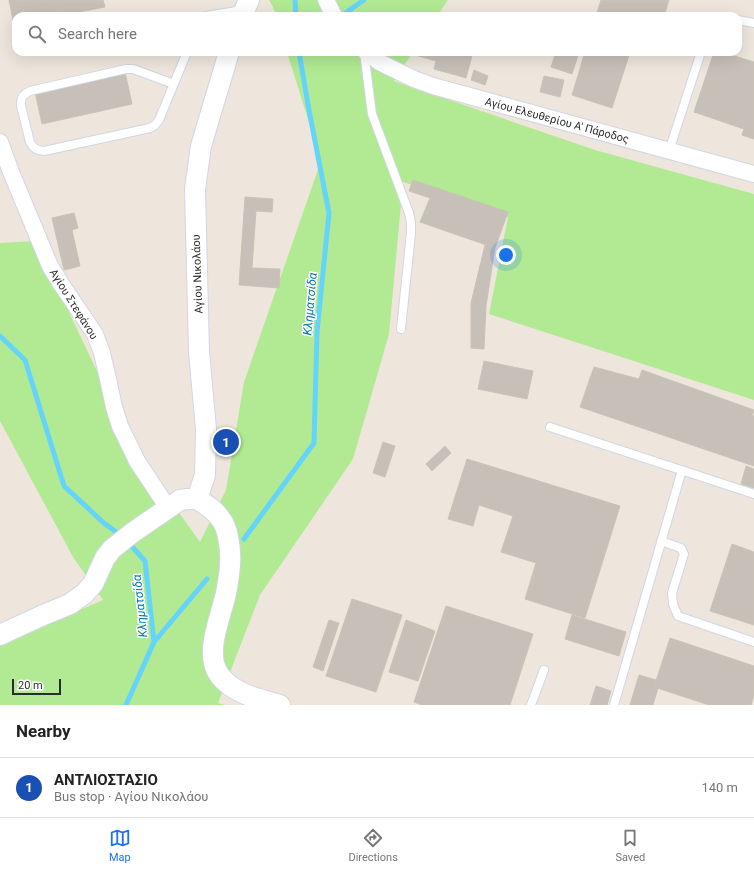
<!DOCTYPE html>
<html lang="en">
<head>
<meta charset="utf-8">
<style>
  :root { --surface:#fff; --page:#f2f2f2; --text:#222; --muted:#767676; --line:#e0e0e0; --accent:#1a73e8 }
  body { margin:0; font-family:Roboto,sans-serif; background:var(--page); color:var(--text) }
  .scale { position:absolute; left:12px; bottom:10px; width:49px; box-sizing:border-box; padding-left:4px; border:2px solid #2b2b2b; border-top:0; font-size:11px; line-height:14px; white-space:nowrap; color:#2b2b2b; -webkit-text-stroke:3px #fff; paint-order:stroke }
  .you { position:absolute; left:506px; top:255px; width:14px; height:14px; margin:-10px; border:3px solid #fff; border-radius:50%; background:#1a73e8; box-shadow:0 0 0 6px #1a73e833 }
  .badge { display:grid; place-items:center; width:26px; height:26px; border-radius:50%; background:var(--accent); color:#fff; font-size:13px; font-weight:700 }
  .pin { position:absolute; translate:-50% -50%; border:2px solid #fff; box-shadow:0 1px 4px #0006 }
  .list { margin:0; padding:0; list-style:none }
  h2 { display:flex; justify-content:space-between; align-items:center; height:52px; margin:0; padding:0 16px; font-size:17px }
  h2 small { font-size:13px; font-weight:400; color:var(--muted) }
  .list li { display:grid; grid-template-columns:26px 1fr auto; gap:12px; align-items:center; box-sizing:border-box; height:60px; padding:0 16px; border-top:1px solid var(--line) }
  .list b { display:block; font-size:15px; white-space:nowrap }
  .list p { margin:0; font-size:13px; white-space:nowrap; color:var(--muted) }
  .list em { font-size:13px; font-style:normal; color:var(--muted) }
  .icon { flex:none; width:22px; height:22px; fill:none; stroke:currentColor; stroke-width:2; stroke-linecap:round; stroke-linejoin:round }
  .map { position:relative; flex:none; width:754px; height:705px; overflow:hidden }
  .search { position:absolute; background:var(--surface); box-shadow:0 4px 16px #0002; left:12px; right:12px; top:12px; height:44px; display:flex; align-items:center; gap:10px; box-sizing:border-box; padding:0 14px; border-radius:12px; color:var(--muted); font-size:15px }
  .sheet { height:112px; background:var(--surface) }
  nav { display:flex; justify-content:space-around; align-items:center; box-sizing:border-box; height:56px; border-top:1px solid var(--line); background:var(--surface); font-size:11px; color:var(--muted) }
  nav a { display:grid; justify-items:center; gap:2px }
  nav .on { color:var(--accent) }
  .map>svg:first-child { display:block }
  .green { fill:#b1ea93 }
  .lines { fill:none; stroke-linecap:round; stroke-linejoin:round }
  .stream { stroke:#65d4fa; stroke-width:5 }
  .building { fill:#c6c0b8; stroke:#cac3b5 }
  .service-casing { stroke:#d1d5e5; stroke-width:10 }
  .minor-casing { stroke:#d1d5e5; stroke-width:18 }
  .tertiary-casing { stroke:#d1d5e5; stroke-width:22 }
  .service { stroke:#fff; stroke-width:8 }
  .minor { stroke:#fff; stroke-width:16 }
  .tertiary { stroke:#fff; stroke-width:20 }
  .labels { text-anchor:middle; stroke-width:3; stroke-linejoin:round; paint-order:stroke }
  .street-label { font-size:11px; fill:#2b2b2b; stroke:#fff }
  .water-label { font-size:12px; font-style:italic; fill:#0071aa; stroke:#fff }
</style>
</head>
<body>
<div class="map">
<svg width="754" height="705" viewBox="0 0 754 705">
  <rect width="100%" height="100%" fill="#eee6dc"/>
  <path class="green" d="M 269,0 L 448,0 L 437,16 L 276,16 L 273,7 Z
    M 287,52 L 413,52 L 394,81 L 595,150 L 754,194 L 754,400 L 489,314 L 508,217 L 403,182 L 389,334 L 353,459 L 260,595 L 218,703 L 225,705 L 0,705 L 0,645 L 103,600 L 73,557 L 0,421 L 0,243 L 34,241 L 67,308 L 135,451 L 200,542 L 226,490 L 244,382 L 321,161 Z"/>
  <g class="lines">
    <path class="stream" d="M 295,0 L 296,16
      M 341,16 L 364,0
      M 0,336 L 25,360 L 64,486 L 105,524 L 122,536
      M 244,539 L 314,443 L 317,332 L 329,213 L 309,110 L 299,52
      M 154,642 L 207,579
      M 126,705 L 154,642 L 145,561 L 128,542"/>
  </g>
  <path class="building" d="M 9,0 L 55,0 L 58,16 L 16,16 L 16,24 L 14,25 Z
    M 55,0 L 103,0 L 105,7 L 58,16 Z
    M 601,0 L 669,0 L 664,16 L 645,16 L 641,15 L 641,16 L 596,16 Z
    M 415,52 L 473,52 L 466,78 L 434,69 L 436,61 L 415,55 Z
    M 556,52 L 579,52 L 572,74 L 551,67 Z
    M 585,52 L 630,52 L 612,108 L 572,95 Z
    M 714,52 L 722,52 L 754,62 L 754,139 L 742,135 L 744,129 L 694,112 Z
    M 474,70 L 488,76 L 485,85 L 471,80 Z
    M 125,72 L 132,104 L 42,124 L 35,92 Z
    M 544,76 L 564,80 L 560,97 L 540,92 Z
    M 413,180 L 508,212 L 495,248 L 420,222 L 430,198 L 409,191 Z
    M 245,197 L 273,199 L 272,212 L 256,211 L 252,268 L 280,269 L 279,288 L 239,285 Z
    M 74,213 L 78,228 L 72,230 L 80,266 L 64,270 L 52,218 Z
    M 485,245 L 495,248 L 486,306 L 484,349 L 471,348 L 471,303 Z
    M 484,361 L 533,371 L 527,399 L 478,389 Z
    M 594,367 L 639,379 L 642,370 L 754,410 L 752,416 L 754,416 L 754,466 L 580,407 Z
    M 383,442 L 395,446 L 385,477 L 373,473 Z
    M 445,446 L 451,453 L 432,471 L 426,464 Z
    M 467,459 L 620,506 L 585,618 L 525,599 L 536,563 L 501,552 L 513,516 L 479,505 L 473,526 L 448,519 Z
    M 746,466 L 754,469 L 754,488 L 741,484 Z
    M 732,544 L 754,552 L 754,625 L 710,611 Z
    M 352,599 L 402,615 L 376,692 L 326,676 Z
    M 446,606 L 533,634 L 510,705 L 422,705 L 414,702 Z
    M 572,615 L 626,632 L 619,656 L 565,639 Z
    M 329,620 L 339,623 L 323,671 L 313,667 Z
    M 406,620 L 435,631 L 418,681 L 389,672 Z
    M 670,638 L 754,666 L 754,695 L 751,705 L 709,705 L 654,687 Z
    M 639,675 L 656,680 L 654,687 L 658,688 L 653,705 L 630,705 Z
    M 596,686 L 611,691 L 607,705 L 590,705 Z"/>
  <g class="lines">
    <g class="service-casing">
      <path id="service" d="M 206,16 L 243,10
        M 738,20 L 754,23
        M 364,52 L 372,114 L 409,213 L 411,223 L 411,233 L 401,329
        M 174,84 L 133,69 L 126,69 L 30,91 C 23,94 20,98 21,106 L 30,142 C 33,148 37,151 44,151 L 150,128 L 155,125 L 159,120 L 187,52
        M 669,151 L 701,52
        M 550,427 L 754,494
        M 661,541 L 681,548 L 684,554 L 672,593 L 673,604 L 678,616 L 754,642
        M 531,705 L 544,670
        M 614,705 L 682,470"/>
    </g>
    <g class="minor-casing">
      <path id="minor" d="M 326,0 L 334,16
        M 366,52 L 379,62 L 414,79 L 433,86 L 754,174
        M 0,142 L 11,172 L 50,266 L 61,284 L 95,334 L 102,353 L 108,379 L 114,407 L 120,426 L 137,461 L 168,508"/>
    </g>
    <g class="tertiary-casing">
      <path id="tertiary" d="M 242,16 L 249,0
        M 197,499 L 205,475 L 206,429 L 199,352 L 195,189 L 201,146 L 229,52
        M 197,499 C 205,504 214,509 220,518 C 224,523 227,531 228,537 C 232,555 230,571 227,588 C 223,614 202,653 220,676 C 234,694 259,699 280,705
        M 0,635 L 41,616 L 70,604 L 84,594 L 93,584 L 105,558 L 112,549 L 132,533 L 180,500 L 187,499 L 197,499"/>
    </g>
    <use href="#service" class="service"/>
    <use href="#minor" class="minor"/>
    <use href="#tertiary" class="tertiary"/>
  </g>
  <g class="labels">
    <g class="street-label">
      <text transform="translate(557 120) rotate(15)" y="4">Αγίου Ελευθερίου Α' Πάροδος</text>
      <text transform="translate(197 274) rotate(-92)" y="4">Αγίου Νικολάου</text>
      <text transform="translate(74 304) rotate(58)" y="4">Αγίου Στεφάνου</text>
    </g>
    <g class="water-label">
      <text transform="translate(310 304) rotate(-85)" y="4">Κληματσίδα</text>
      <text transform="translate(140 606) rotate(-96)" y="4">Κληματσίδα</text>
    </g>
  </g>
</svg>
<div class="scale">20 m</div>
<div class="you"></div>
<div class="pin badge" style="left:226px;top:442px;background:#1a4fb4">1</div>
<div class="search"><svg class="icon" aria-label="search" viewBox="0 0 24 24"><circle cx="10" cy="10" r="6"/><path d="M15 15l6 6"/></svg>Search here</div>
</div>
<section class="sheet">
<h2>Nearby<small></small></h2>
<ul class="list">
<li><span class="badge" style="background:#1a4fb4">1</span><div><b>ΑΝΤΛΙΟΣΤΑΣΙΟ</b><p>Bus stop · Αγίου Νικολάου</p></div><em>140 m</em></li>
</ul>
</section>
<nav>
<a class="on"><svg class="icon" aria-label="map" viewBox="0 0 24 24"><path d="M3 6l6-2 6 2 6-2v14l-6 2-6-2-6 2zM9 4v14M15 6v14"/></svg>Map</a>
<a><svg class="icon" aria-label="directions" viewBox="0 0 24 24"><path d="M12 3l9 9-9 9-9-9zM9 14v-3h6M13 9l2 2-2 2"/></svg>Directions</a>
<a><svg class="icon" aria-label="saved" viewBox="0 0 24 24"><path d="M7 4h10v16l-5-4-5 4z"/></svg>Saved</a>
</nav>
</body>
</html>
